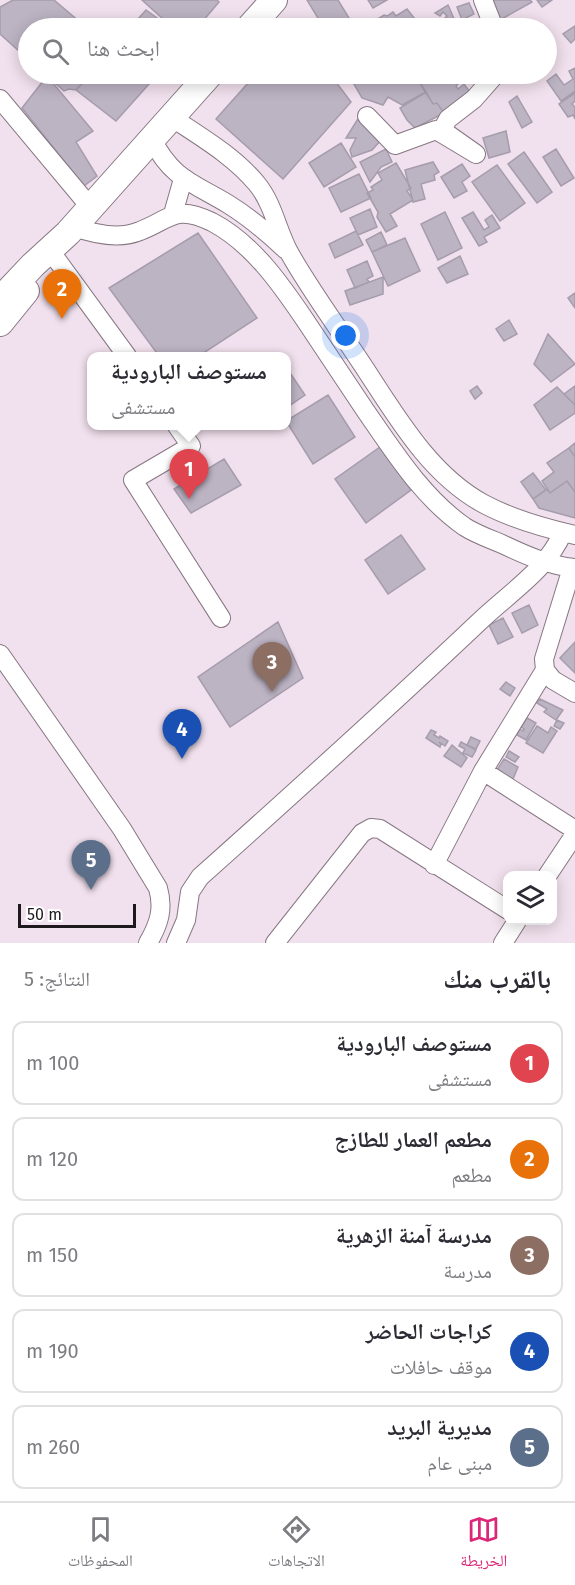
<!DOCTYPE html>
<html lang="ar">
<head>
<meta charset="utf-8">
<style>
  :root { --surface:#fff; --page:#f2f2f3; --text:#2b2b33; --muted:#7c7c81; --line:#e1e1e2; --accent:#db2777 }
  body { margin:0; font-family:"Fira Sans","Noto Naskh Arabic",sans-serif; background:var(--page); color:var(--text); direction:rtl }
  .controls { position:absolute; right:18px; bottom:18px; display:grid; overflow:hidden; border-radius:12px; box-shadow:0 3px 15px #0003 }
  .controls button { width:54px; height:54px; display:grid; place-items:center; padding:0; border:0; border-bottom:2px solid var(--line); background:var(--surface); color:var(--text); font:30px sans-serif }
  .scale { position:absolute; left:18px; bottom:15px; width:118px; box-sizing:border-box; padding-left:6px; border:3px solid #1e191d; border-top:0; font-size:16px; line-height:21px; white-space:nowrap; color:#1e191d; -webkit-text-stroke:4px #fff; paint-order:stroke }
  .you { position:absolute; left:346px; top:336px; width:21px; height:21px; margin:-15px; border:4px solid #fff; border-radius:50%; background:#1a73e8; box-shadow:0 0 0 9px #1a73e833 }
  .badge { display:grid; place-items:center; width:39px; height:39px; border-radius:50%; background:var(--accent); color:#fff; font-size:20px; font-weight:700 }
  .pin { position:absolute; translate:-50% -50px; filter:drop-shadow(0 2px 3px #0008) }
  .pin::after { content:''; position:absolute; top:32px; width:21px; height:18px; background:inherit; clip-path:polygon(0 0,100% 0,50% 100%) }
  .popup { position:absolute; left:87px; top:352px; width:204px; height:78px; box-sizing:border-box; display:grid; place-content:center; border-radius:12px; background:var(--surface); filter:drop-shadow(0 2px 4px #0005); font-size:20px; white-space:nowrap; color:var(--muted) }
  .popup b { font-size:22px; color:var(--text) }
  .popup::after { content:''; position:absolute; left:50%; top:100%; margin-left:-12px; border:12px solid transparent; border-top-color:var(--surface) }
  .list { margin:0; padding:0; list-style:none }
  h2 { display:flex; justify-content:space-between; align-items:center; height:78px; margin:0; padding:0 24px; font-size:26px }
  h2 small { font-size:20px; font-weight:400; color:var(--muted) }
  .list li { display:grid; grid-template-columns:39px 1fr auto; gap:18px; align-items:center; box-sizing:border-box; height:84px; margin:0 12px 12px; padding:0 12px; border:2px solid var(--line); border-radius:12px }
  .list b { display:block; font-size:22px; white-space:nowrap }
  .list p { margin:0; font-size:20px; white-space:nowrap; color:var(--muted) }
  .list em { font-size:20px; font-style:normal; color:var(--muted) }
  .icon { flex:none; width:33px; height:33px; fill:none; stroke:currentColor; stroke-width:2; stroke-linecap:round; stroke-linejoin:round }
  .map { position:relative; flex:none; width:575px; height:943px; overflow:hidden; direction:ltr }
  .search { position:absolute; background:var(--surface); box-shadow:0 3px 15px #0003; left:18px; right:18px; top:18px; height:66px; display:flex; align-items:center; gap:15px; box-sizing:border-box; padding:0 21px; border-radius:33px; color:var(--muted); font-size:22px }
  .sheet { height:558px; background:var(--surface) }
  nav { display:flex; justify-content:space-around; align-items:center; box-sizing:border-box; height:84px; border-top:2px solid var(--line); background:var(--surface); font-size:16px; color:var(--muted) }
  nav a { display:grid; justify-items:center; gap:3px }
  nav .on { color:var(--accent) }
  .map>svg:first-child { display:block }
  .building { fill:#bcb3c3; stroke:#a59cac; stroke-width:1.5 }
  .lines { fill:none; stroke-linecap:round; stroke-linejoin:round }
  .minor-casing { stroke:#867782; stroke-width:20 }
  .secondary-casing { stroke:#867782; stroke-width:28 }
  .minor { stroke:#fff; stroke-width:18 }
  .secondary { stroke:#fff; stroke-width:26 }
</style>
</head>
<body>
<div class="map">
<svg width="575" height="943" viewBox="0 0 575 943">
  <rect width="100%" height="100%" fill="#f1e0ed"/>
  <path class="building" d="M 13,0 L 54,0 L 87,28 L 28,28 L 28,59 L 0,34 L 0,7 Z
    M 142,0 L 217,0 L 219,2 L 197,28 L 173,28 Z
    M 307,0 L 338,0 L 349,18 L 332,28 L 324,28 Z
    M 368,0 L 387,0 L 373,8 Z
    M 494,0 L 530,0 L 532,2 L 500,20 L 490,3 Z
    M 537,0 L 552,0 L 542,7 Z
    M 469,3 L 474,14 L 462,20 L 457,7 Z
    M 448,5 L 455,21 L 447,26 L 442,21 L 447,16 L 443,12 L 440,16 L 435,13 Z
    M 407,9 L 422,28 L 363,28 L 384,15 L 387,16 L 393,12 L 396,16 Z
    M 146,10 L 171,28 L 130,28 Z
    M 575,26 L 575,39 L 571,43 L 563,34 Z
    M 575,68 L 575,91 L 561,101 L 547,81 L 556,74 L 564,85 L 573,79 L 569,71 Z
    M 45,74 L 91,74 L 76,90 L 69,89 L 64,91 Z
    M 91,74 L 158,74 L 116,121 L 76,90 Z
    M 256,74 L 330,74 L 351,102 L 283,179 L 216,119 Z
    M 348,74 L 414,74 L 426,92 L 402,105 L 388,97 L 383,105 L 362,98 Z
    M 414,74 L 453,74 L 460,82 L 456,86 L 458,89 L 464,84 L 473,96 L 444,113 L 437,103 L 433,104 Z
    M 47,76 L 93,131 L 76,142 L 97,176 L 84,186 L 22,108 Z
    M 426,92 L 433,104 L 437,103 L 444,113 L 415,128 L 407,120 L 400,108 Z
    M 575,93 L 575,101 L 572,104 L 575,107 L 575,119 L 573,115 L 568,117 L 559,104 Z
    M 517,96 L 532,122 L 522,128 L 509,102 Z
    M 361,114 L 383,138 L 372,150 L 352,157 L 350,150 L 356,138 L 346,138 Z
    M 506,131 L 510,152 L 489,158 L 483,138 Z
    M 341,143 L 356,167 L 324,187 L 309,163 Z
    M 386,149 L 392,162 L 381,167 L 370,182 L 360,162 Z
    M 556,149 L 574,178 L 561,186 L 543,157 Z
    M 524,152 L 552,192 L 537,203 L 508,164 Z
    M 433,162 L 439,172 L 434,175 L 435,180 L 421,184 L 425,199 L 413,202 L 405,170 Z
    M 396,163 L 411,188 L 407,191 L 413,200 L 390,214 L 397,226 L 386,232 L 377,217 L 378,212 L 367,193 L 373,190 L 371,187 L 382,180 L 378,173 Z
    M 462,164 L 470,176 L 462,182 L 467,191 L 454,198 L 441,177 Z
    M 497,165 L 525,203 L 500,221 L 472,182 Z
    M 359,174 L 371,198 L 341,212 L 329,188 Z
    M 370,209 L 377,227 L 358,235 L 350,218 Z
    M 445,212 L 462,248 L 438,260 L 421,224 Z
    M 473,212 L 484,230 L 489,227 L 485,220 L 492,215 L 500,228 L 484,237 L 487,242 L 479,246 L 462,218 Z
    M 356,231 L 363,245 L 335,258 L 329,244 Z
    M 381,232 L 387,245 L 372,252 L 366,240 Z
    M 198,233 L 257,318 L 199,356 L 159,356 L 109,288 Z
    M 405,238 L 420,271 L 388,286 L 372,252 Z
    M 460,256 L 468,274 L 447,283 L 438,268 Z
    M 367,261 L 373,276 L 367,279 L 369,282 L 355,288 L 347,270 Z
    M 383,277 L 383,294 L 350,305 L 345,291 Z
    M 575,293 L 575,308 L 568,298 Z
    M 509,320 L 517,334 L 504,341 L 496,329 Z
    M 548,334 L 575,364 L 551,382 L 534,364 Z
    M 286,367 L 305,395 L 286,408 Z
    M 477,386 L 482,393 L 475,399 L 470,391 Z
    M 575,386 L 575,405 L 564,394 Z
    M 557,387 L 575,405 L 575,413 L 550,430 L 534,405 Z
    M 328,395 L 355,437 L 313,464 L 286,421 Z
    M 575,443 L 575,457 L 569,448 Z
    M 380,447 L 411,490 L 366,523 L 335,479 Z
    M 569,448 L 575,457 L 575,492 L 567,481 L 550,493 L 542,481 L 554,472 L 547,463 Z
    M 224,459 L 241,485 L 191,513 L 174,489 Z
    M 533,473 L 546,490 L 533,499 L 521,482 Z
    M 567,481 L 575,492 L 575,518 L 539,508 L 533,499 L 547,489 L 550,493 Z
    M 401,535 L 425,569 L 388,594 L 365,560 Z
    M 529,605 L 538,625 L 522,633 L 512,613 Z
    M 503,618 L 513,637 L 498,644 L 489,625 Z
    M 278,622 L 303,678 L 230,727 L 198,677 Z
    M 575,642 L 575,673 L 560,658 Z
    M 506,682 L 515,688 L 510,696 L 500,689 Z
    M 540,699 L 563,710 L 556,720 L 544,712 L 547,709 L 537,703 Z
    M 527,718 L 536,723 L 526,740 L 517,735 L 520,729 L 523,731 L 524,729 L 521,727 Z
    M 557,720 L 564,723 L 560,729 L 554,726 Z
    M 537,726 L 548,733 L 551,727 L 557,731 L 543,753 L 526,743 Z
    M 431,730 L 436,732 L 434,735 L 439,738 L 440,736 L 448,741 L 445,746 L 439,742 L 441,744 L 440,747 L 426,738 Z
    M 471,737 L 480,741 L 476,749 L 467,745 Z
    M 461,742 L 476,750 L 472,757 L 463,753 L 465,749 L 459,746 Z
    M 452,745 L 467,758 L 461,767 L 444,756 Z
    M 509,751 L 519,757 L 515,762 L 506,757 Z
    M 504,759 L 518,767 L 513,779 L 497,770 Z"/>
  <g class="lines">
    <g class="minor-casing">
      <path id="minor" d="M 483,0 L 494,28
        M 0,99 L 91,208
        M 367,116 L 395,145 L 436,130 L 476,154 L 442,130 L 448,119 L 474,99 L 496,74
        M 171,117 C 201,137 234,156 257,184 C 274,205 277,231 290,254 C 311,291 337,326 360,361 C 394,412 428,474 484,504 C 512,519 544,528 575,535
        M 152,139 C 171,178 193,183 228,204 C 249,217 268,233 286,250
        M 173,214 L 183,179
        M 74,227 C 94,234 119,240 140,231 C 171,219 175,204 212,222 C 252,243 280,283 305,320 C 325,350 345,380 365,410 C 394,452 423,498 465,527 C 476,534 490,539 502,544 C 525,555 550,566 575,568
        M 54,256 L 127,356
        M 177,426 L 191,446 L 133,480 L 221,618
        M 572,568 L 544,659 L 545,670 L 553,680 L 575,693
        M 0,654 L 122,829 L 158,888 C 164,909 159,924 148,943
        M 483,771 L 575,830
        M 434,865 L 483,771 L 545,670
        M 547,876 L 575,834
        M 176,943 L 186,920 L 190,892 L 200,877 C 294,793 388,708 480,621 C 509,593 547,570 563,532
        M 275,943 L 362,833 L 371,828 L 380,829 L 508,910
        M 503,943 L 517,921"/>
    </g>
    <g class="secondary-casing">
      <path id="secondary" d="M 249,28 L 274,0
        M 0,300 L 33,265 L 68,233 L 210,74
        M 0,323 L 26,291"/>
    </g>
    <use href="#minor" class="minor"/>
    <use href="#secondary" class="secondary"/>
  </g>
</svg>
<div class="controls">
<button><svg class="icon" aria-label="layers" viewBox="0 0 24 24"><path d="M12 4l9 5-9 5-9-5zM3 14l9 5 9-5"/></svg></button>
</div>
<div class="scale">50 m</div>
<div class="you"></div>
<div class="pin badge" style="left:189px;top:499px;background:#e0444e">1</div>
<div class="popup"><b>مستوصف البارودية</b>مستشفى</div>
<div class="pin badge" style="left:62px;top:319px;background:#e8710a">2</div>
<div class="pin badge" style="left:272px;top:692px;background:#8d6e63">3</div>
<div class="pin badge" style="left:182px;top:759px;background:#1a4fb4">4</div>
<div class="pin badge" style="left:91px;top:890px;background:#5c6f8a">5</div>
<div class="search"><svg class="icon" aria-label="search" viewBox="0 0 24 24"><circle cx="10" cy="10" r="6"/><path d="M15 15l6 6"/></svg>ابحث هنا</div>
</div>
<section class="sheet">
<h2>بالقرب منك<small>النتائج: 5</small></h2>
<ul class="list">
<li><span class="badge" style="background:#e0444e">1</span><div><b>مستوصف البارودية</b><p>مستشفى</p></div><em>100 m</em></li>
<li><span class="badge" style="background:#e8710a">2</span><div><b>مطعم العمار للطازج</b><p>مطعم</p></div><em>120 m</em></li>
<li><span class="badge" style="background:#8d6e63">3</span><div><b>مدرسة آمنة الزهرية</b><p>مدرسة</p></div><em>150 m</em></li>
<li><span class="badge" style="background:#1a4fb4">4</span><div><b>كراجات الحاضر</b><p>موقف حافلات</p></div><em>190 m</em></li>
<li><span class="badge" style="background:#5c6f8a">5</span><div><b>مديرية البريد</b><p>مبنى عام</p></div><em>260 m</em></li>
</ul>
</section>
<nav>
<a class="on"><svg class="icon" aria-label="map" viewBox="0 0 24 24"><path d="M3 6l6-2 6 2 6-2v14l-6 2-6-2-6 2zM9 4v14M15 6v14"/></svg>الخريطة</a>
<a><svg class="icon" aria-label="directions" viewBox="0 0 24 24"><path d="M12 3l9 9-9 9-9-9zM9 14v-3h6M13 9l2 2-2 2"/></svg>الاتجاهات</a>
<a><svg class="icon" aria-label="saved" viewBox="0 0 24 24"><path d="M7 4h10v16l-5-4-5 4z"/></svg>المحفوظات</a>
</nav>
</body>
</html>
